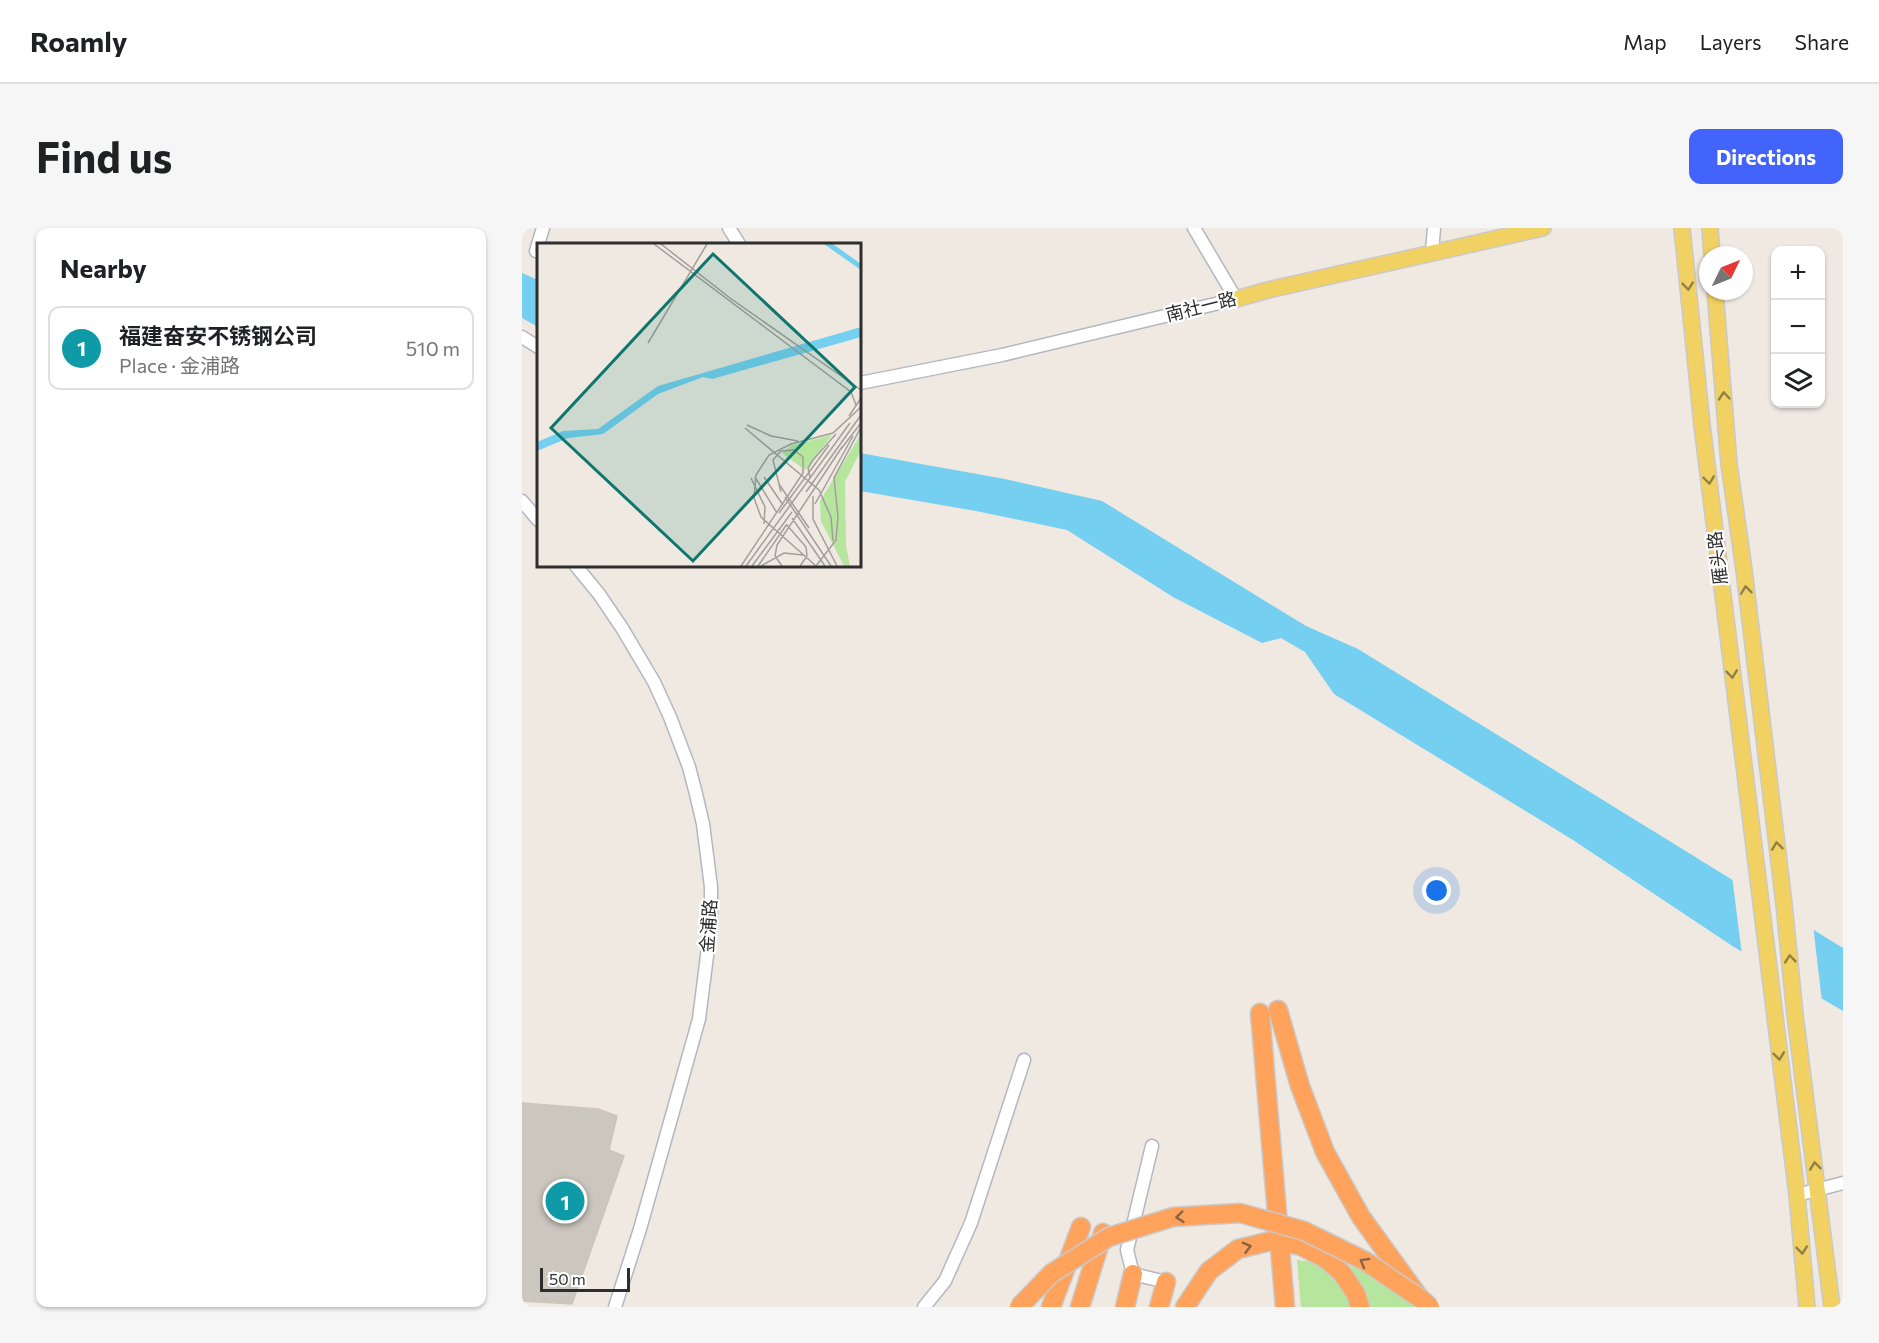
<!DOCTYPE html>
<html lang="en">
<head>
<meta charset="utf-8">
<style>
  :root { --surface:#fff; --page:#f6f6f6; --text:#202124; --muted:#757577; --line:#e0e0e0; --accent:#4264fb }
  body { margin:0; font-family:Commissioner,"Noto Sans SC",sans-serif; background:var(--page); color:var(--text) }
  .controls { position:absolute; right:18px; top:18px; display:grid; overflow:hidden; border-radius:12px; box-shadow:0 2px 4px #0004 }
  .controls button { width:54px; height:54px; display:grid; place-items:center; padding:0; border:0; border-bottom:2px solid var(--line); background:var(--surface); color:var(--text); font:30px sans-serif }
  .compass { position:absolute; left:1177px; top:18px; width:54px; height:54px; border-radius:50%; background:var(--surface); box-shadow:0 2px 4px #0004; rotate:47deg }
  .scale { position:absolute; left:18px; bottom:15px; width:90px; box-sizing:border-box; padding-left:6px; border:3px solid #2e2e2e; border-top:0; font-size:16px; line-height:21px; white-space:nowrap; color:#2e2e2e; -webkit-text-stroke:4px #fff; paint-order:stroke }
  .you { position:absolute; left:915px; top:663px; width:21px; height:21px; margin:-15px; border:4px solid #fff; border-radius:50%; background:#1a73e8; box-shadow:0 0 0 9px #1a73e833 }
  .badge { display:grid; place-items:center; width:39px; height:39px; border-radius:50%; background:var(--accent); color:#fff; font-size:20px; font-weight:700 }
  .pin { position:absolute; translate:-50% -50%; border:3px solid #fff; box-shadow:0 2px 6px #0006 }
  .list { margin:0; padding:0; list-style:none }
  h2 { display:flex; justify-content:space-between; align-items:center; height:78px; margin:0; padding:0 24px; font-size:26px }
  h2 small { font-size:20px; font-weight:400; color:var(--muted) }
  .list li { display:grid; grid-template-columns:39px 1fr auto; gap:18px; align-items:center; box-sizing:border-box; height:84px; margin:0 12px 12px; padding:0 12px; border:2px solid var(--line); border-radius:12px }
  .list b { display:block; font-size:22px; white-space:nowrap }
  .list p { margin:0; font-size:20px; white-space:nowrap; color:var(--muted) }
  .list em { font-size:20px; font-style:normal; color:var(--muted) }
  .icon { flex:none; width:33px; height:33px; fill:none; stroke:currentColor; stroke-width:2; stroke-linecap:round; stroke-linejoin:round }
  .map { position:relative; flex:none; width:1321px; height:1079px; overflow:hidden; border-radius:12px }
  header { display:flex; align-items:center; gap:36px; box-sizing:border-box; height:84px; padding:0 30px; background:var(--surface); border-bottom:2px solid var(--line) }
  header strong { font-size:28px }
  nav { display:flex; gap:33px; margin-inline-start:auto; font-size:21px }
  .intro { display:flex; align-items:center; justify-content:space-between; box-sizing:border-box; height:144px; padding:0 36px }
  h1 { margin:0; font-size:42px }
  .button { padding:15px 27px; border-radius:12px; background:var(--accent); color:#fff; font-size:21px; font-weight:700 }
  main { display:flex; gap:36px; padding:0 36px }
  aside { flex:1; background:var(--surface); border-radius:12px; box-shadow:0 2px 4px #0004 }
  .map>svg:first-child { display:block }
  .green { fill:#b6e59e }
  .water { fill:#75cff0 }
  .pier { fill:#efe9e1 }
  .building { fill:#cbc7bf; stroke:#cbc5ba; stroke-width:1.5 }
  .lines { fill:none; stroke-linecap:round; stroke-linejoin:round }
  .minor-casing { stroke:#b4b7c1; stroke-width:15 }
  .major-casing { stroke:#c9c9c9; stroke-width:18 }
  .highway-casing { stroke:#c9c9c9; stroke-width:21 }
  .minor { stroke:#fff; stroke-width:12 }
  .major { stroke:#f2d163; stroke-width:15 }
  .highway { stroke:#ffa35c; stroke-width:18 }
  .highway-bridge-casing { stroke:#c9c9c9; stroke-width:21; stroke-linecap:butt }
  .highway-bridge { stroke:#ffa35c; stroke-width:18 }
  .oneway { stroke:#908048 }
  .oneway2 { stroke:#8c6343 }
  .labels { text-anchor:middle; stroke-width:4.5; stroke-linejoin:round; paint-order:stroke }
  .street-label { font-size:18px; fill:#2e2e2e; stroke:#fff }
  .inset-road { fill:none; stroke:#a29e99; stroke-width:1.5 }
  .view { fill:#0f766e; fill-opacity:0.15; stroke:#0f766e; stroke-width:3 }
  .inset-edge { fill:none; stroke:#2e2e2e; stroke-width:3 }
</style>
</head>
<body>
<header>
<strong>Roamly</strong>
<nav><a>Map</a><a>Layers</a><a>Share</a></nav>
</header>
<div class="intro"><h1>Find us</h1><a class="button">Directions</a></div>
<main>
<aside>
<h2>Nearby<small></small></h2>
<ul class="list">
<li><span class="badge" style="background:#0f9aa8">1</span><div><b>福建奋安不锈钢公司</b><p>Place · 金浦路</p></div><em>510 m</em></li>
</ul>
</aside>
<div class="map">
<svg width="1321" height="1079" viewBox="0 0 1321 1079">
  <rect width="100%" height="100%" fill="#efe9e1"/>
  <path class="green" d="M 775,1032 L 843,1040 L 904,1079 L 779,1079 Z"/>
  <path class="water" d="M 0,45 L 16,52 L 16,99 L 0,90 Z
    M 338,225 L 483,251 L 580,273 L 784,398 L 836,421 L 1321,720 L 1321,783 L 1212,719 L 1051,612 L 812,466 L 783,424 L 759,410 L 740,415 L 651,369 L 545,302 L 454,283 L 338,263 Z"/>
  <path class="pier" d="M 1210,648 L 1291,697 L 1300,774 L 1220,727 Z"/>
  <path class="building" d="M 0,875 L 76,881 L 95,888 L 87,922 L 102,928 L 50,1076 L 0,1073 Z"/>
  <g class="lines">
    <g class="minor-casing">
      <path id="minor" d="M 207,0 L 217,16
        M 14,23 L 21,0
        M 910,24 L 912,0
        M 0,109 L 16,119
        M 338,155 L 480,127 L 714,71 L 672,0
        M 0,273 L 16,292
        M 54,338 L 77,366 L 100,400 L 132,454 L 148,489 L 167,539 L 174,566 L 181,596 L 189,659 L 189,696 L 177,791 L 118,1001 L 93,1079
        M 630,918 L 605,1022 L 611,1046 L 644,1054
        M 1275,967 L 1321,955
        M 402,1079 L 423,1053 L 449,995 L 502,832"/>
    </g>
    <g class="major-casing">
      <path id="major" d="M 1160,0 L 1180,197 L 1275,967 L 1285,1079
        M 1188,0 L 1190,27
        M 1193,63 L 1207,236 L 1222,342 L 1262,676 L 1273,787 L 1310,1079
        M 714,71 L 746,62 L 1021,0"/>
    </g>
    <g class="highway-casing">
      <path id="highway" d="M 756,782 L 778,858 L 803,924 L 839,989 L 897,1069
        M 738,785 L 763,1079
        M 529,1079 L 559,999
        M 558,1079 L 581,1005
        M 603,1079 L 611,1046
        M 637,1079 L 644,1054
        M 663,1079 L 687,1043 L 716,1021 L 753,1012 L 779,1018 L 804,1031 L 820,1045 L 834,1066 L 838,1079"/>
    </g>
    <use href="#minor" class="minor"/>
    <use href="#major" class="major"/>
    <use href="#highway" class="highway"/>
    <g class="highway-bridge-casing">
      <path id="highway-bridge" d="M 497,1079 L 530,1045 L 587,1009 L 651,989 L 718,985 L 782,1003 L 843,1033 L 899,1071 L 908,1079"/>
    </g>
    <use href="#highway-bridge" class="highway-bridge"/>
  </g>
  <defs><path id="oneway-chevron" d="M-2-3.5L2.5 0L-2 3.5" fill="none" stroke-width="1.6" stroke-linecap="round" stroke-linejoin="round" transform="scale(1.5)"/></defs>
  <g class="oneway">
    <use href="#oneway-chevron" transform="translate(1166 58) rotate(84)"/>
    <use href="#oneway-chevron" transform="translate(1202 168) rotate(-95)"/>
    <use href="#oneway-chevron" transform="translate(1187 252) rotate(83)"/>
    <use href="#oneway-chevron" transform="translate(1224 362) rotate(-97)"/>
    <use href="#oneway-chevron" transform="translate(1210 446) rotate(83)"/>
    <use href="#oneway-chevron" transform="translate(1255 618) rotate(-97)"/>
    <use href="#oneway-chevron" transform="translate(1268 731) rotate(-96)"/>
    <use href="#oneway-chevron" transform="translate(1257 828) rotate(83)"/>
    <use href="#oneway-chevron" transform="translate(1293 938) rotate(-97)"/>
    <use href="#oneway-chevron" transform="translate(1280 1022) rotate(84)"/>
  </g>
  <g class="oneway2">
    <use href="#oneway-chevron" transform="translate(658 989) rotate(174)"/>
    <use href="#oneway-chevron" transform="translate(725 1019) rotate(-15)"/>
    <use href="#oneway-chevron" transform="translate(842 1034) rotate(-150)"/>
  </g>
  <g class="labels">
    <g class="street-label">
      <text transform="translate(679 79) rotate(-14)" y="6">南社一路</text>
      <text transform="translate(1196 330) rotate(-97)" y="6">雁头路</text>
      <text transform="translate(187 698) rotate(-86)" y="6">金浦路</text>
    </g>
  </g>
  <g transform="translate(15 15)">
    <rect width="324" height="324" fill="#efe9e1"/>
    <path d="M 324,191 L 324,207 L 308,239 L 309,303 L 313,323 L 307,323 L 284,278 L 283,258 ZM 295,192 L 268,227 L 245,210 L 255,202 Z" fill="#b6e59e"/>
    <path d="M 287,1 L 296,1 L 324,21 L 324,27 ZM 324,84 L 324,94 L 175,136 L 166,134 L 121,151 L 66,191 L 31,195 L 0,208 L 0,199 L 26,188 L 61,186 L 121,143 Z" fill="#75cff0"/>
    <path class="inset-road" d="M 117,1 L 314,149 L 319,162M 124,1 L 193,55 L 324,147M 111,100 L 170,1M 324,164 L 296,190 L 254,201 L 232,212 L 219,232 L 217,255 L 224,274 L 279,323 L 299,297 L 301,274 L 297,235 L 324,184M 312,173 L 324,155M 210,182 L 234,193 L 261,198M 208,185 L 282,247 L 294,274 L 296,298M 304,206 L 324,180M 218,234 L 240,270M 227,234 L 246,262M 273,234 L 271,225 L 276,217 L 299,191M 214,235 L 228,264 L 227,281M 242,241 L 272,285M 269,249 L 324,172M 276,253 L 276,276 L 300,323M 248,254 L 294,323M 278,261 L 316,193M 242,270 L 292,202M 255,275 L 288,323M 249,281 L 269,304 L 270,313 L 263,323M 204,323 L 266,230 L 266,214 L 257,207 L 244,208 L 236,217 L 244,249M 209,323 L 313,180M 215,323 L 255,269M 221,323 L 250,281M 224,323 L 247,310 L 266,312M 245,323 L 238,313 L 240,302 L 305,204"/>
    <path class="view" d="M 176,11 L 318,144 L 156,318 L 14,185 Z"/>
    <rect width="324" height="324" class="inset-edge"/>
  </g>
</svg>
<div class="controls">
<button>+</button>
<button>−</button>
<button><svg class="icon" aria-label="layers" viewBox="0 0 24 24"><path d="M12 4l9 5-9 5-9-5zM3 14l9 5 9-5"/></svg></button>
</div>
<svg class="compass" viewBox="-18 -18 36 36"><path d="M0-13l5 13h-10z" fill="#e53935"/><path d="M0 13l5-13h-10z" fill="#757577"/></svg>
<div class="scale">50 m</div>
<div class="you"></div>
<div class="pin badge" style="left:43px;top:973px;background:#0f9aa8">1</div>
</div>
</main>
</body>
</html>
